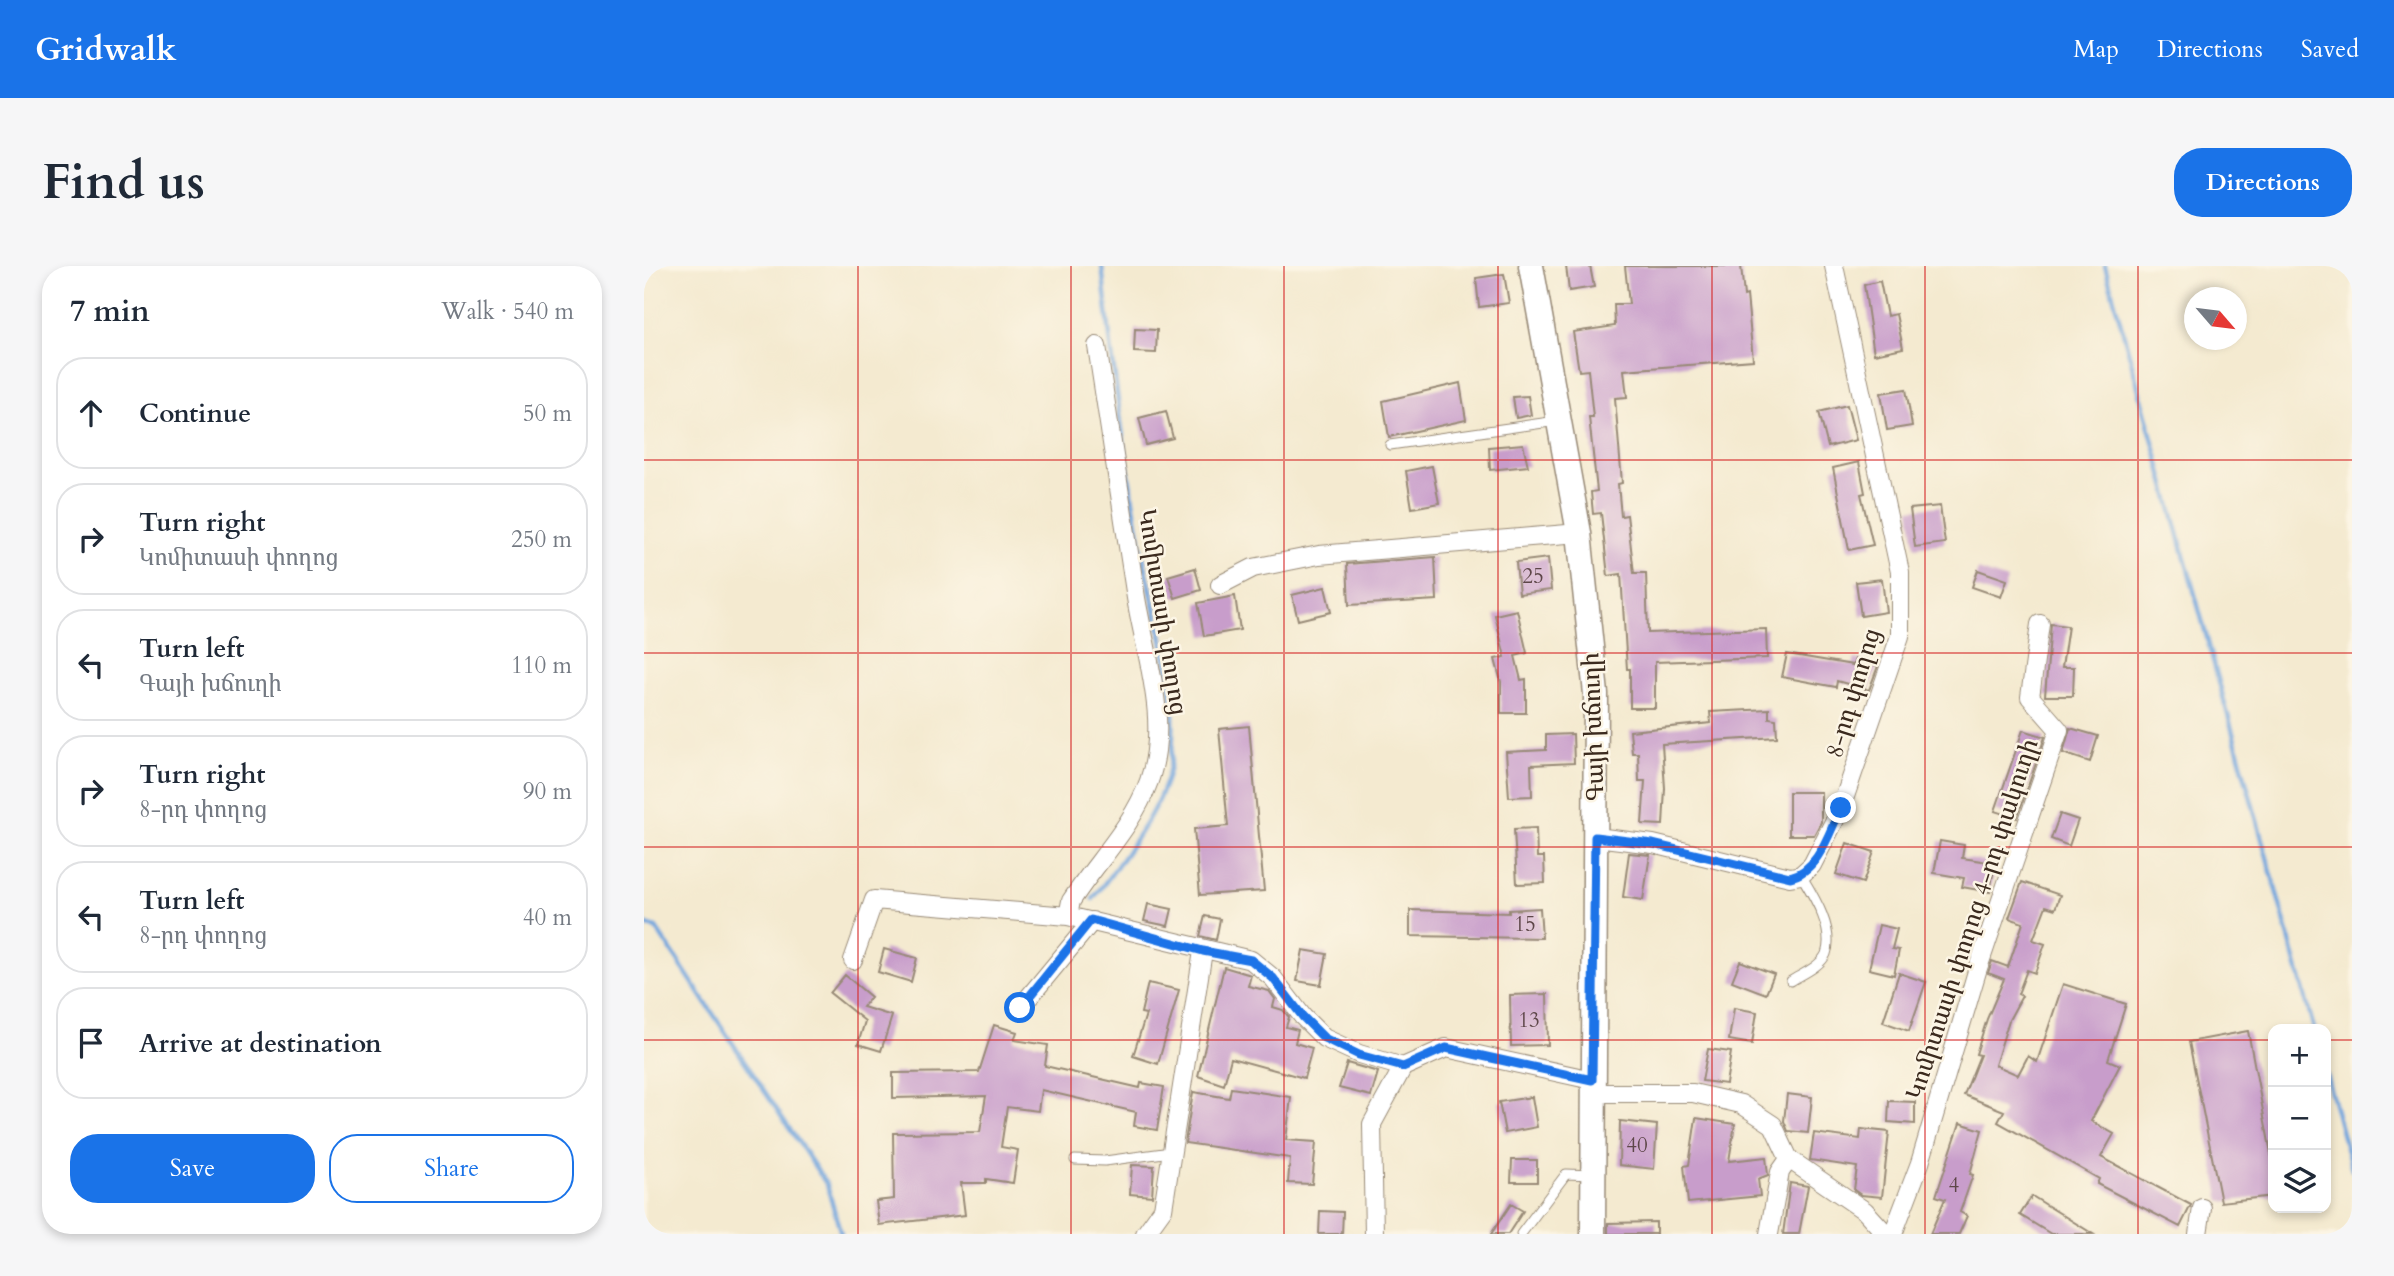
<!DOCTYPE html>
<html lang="en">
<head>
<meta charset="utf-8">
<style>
  :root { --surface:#fff; --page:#f6f6f7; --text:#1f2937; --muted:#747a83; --line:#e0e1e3; --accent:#1a73e8 }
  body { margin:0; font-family:Cardo,"Noto Serif Armenian",serif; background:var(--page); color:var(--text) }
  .controls { position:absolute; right:21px; bottom:21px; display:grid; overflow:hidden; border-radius:14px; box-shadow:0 4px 10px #0003 }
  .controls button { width:63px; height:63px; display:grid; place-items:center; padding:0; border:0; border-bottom:2px solid var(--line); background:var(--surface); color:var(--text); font:35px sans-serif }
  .compass { position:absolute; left:1540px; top:21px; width:63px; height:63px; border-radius:50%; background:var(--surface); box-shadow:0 4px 10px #0003; rotate:118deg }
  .stop { position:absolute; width:21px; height:21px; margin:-16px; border:5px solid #1a73e8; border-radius:50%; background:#fff }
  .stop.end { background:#1a73e8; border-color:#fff; box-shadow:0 2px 7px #0008 }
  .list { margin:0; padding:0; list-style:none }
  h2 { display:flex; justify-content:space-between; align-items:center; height:91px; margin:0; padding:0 28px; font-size:30px }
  h2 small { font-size:23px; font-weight:400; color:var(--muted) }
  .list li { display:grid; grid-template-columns:46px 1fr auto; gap:21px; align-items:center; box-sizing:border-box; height:112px; margin:0 14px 14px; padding:0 14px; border:2px solid var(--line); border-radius:28px }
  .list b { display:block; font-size:26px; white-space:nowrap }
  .list p { margin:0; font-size:23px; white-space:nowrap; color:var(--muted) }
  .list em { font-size:23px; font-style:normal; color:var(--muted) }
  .actions { display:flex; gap:14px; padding:21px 28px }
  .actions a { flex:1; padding:16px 0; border:2px solid var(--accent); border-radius:28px; text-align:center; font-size:24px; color:var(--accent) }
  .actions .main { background:var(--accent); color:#fff }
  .icon { flex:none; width:38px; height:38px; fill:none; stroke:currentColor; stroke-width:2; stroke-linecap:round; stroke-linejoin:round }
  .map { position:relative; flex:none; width:1708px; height:968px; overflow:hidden; border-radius:28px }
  header { display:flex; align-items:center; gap:42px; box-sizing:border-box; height:98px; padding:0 35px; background:var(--accent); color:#fff }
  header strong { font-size:33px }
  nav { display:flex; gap:38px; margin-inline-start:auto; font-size:24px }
  .intro { display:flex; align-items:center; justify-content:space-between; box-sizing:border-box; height:168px; padding:0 42px }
  h1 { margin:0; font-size:49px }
  .button { padding:18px 32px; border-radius:28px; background:var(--accent); color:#fff; font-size:24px; font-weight:700 }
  main { display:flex; gap:42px; padding:0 42px }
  aside { flex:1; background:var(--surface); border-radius:28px; box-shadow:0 4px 10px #0003 }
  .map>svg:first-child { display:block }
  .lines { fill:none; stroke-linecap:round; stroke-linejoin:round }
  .stream { stroke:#71a5dd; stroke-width:4.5 }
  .building { fill:#c89dcb }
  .service-casing { stroke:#988a77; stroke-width:11 }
  .minor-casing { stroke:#988a77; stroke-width:20 }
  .secondary-casing { stroke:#988a77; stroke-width:27 }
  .service { stroke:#fff; stroke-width:9 }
  .minor { stroke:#fff; stroke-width:18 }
  .secondary { stroke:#fff; stroke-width:24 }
  .route { stroke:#1a73e8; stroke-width:9 }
  .grid { fill:none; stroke:#d62828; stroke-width:2; stroke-opacity:0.55 }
  .labels { text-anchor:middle; stroke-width:5; stroke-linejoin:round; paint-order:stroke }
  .number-label { font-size:21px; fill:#5e4749 }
  .street-label { font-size:24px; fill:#3b2a1e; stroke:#fcf5e5 }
</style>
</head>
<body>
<header>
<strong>Gridwalk</strong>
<nav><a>Map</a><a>Directions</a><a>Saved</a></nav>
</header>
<div class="intro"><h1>Find us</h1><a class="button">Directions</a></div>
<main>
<aside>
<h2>7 min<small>Walk · 540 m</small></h2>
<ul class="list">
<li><svg class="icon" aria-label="ahead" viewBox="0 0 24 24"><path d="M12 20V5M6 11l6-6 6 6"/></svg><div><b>Continue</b></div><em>50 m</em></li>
<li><svg class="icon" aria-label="right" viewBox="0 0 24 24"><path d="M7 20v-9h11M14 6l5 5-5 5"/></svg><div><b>Turn right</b><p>Կոմիտասի փողոց</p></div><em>250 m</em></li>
<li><svg class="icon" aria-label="left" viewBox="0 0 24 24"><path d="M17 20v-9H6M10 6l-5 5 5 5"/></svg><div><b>Turn left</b><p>Գայի խճուղի</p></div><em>110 m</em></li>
<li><svg class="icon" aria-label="right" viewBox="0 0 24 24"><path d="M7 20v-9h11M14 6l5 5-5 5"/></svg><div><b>Turn right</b><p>8-րդ փողոց</p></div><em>90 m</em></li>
<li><svg class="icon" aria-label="left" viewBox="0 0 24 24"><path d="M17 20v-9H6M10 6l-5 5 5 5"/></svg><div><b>Turn left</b><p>8-րդ փողոց</p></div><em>40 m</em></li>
<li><svg class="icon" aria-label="arrive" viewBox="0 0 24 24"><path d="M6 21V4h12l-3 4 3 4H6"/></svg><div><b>Arrive at destination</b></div></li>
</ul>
<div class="actions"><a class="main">Save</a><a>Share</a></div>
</aside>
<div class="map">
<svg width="1708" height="968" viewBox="0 0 1708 968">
  <rect width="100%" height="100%" fill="#fcf5e5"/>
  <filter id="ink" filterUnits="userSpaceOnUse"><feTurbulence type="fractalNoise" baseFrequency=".0143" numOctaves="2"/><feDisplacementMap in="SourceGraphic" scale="14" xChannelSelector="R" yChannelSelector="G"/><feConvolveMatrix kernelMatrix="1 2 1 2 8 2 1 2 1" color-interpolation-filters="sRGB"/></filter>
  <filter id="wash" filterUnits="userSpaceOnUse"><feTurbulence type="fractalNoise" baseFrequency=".00686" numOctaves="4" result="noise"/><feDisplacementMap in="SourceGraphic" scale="28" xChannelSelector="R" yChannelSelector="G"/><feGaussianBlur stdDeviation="1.57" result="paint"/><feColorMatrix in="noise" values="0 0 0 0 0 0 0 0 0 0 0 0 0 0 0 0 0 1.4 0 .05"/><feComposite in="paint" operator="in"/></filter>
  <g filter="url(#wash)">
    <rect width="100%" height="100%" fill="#f4ead0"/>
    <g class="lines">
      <path class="stream" d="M 1461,0 L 1670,763
        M 449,633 C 476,596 520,541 527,495 C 537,423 512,355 498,285 C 480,191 468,95 458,0
        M 0,658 L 12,662 L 183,919 L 197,968
        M 1682,808 L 1708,904"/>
    </g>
    <g id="blocks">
      <path class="building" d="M 922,0 L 946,0 L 950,21 L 925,25 Z
        M 981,0 L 1097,0 L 1100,30 L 1103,29 L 1109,94 L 980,104 L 983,131 L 971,132 L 978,217 L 974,218 L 977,250 L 983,249 L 990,307 L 1002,307 L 1004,367 L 1122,363 L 1123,392 L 1011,396 L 1011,442 L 986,442 L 986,403 L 983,403 L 977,308 L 964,310 L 957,247 L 949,248 L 947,226 L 953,225 L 945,151 L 949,151 L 944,104 L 935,105 L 929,66 L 971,60 L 970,38 L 985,38 Z
        M 860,8 L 865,37 L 835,41 L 832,12 Z
        M 1236,15 L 1243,50 L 1252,48 L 1259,82 L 1230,88 L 1220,19 Z
        M 491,63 L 513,64 L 512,87 L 490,86 Z
        M 816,117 L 822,154 L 745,171 L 739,135 Z
        M 1262,123 L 1268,160 L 1243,164 L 1237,127 Z
        M 884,130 L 887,149 L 872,152 L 869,131 Z
        M 1203,139 L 1212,174 L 1184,181 L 1175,146 Z
        M 522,145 L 529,172 L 502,179 L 495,152 Z
        M 879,178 L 884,200 L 846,204 L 845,181 Z
        M 1215,196 L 1221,227 L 1217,228 L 1229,279 L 1205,284 L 1189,202 Z
        M 788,200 L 795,237 L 768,242 L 762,205 Z
        M 1296,240 L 1301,277 L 1271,281 L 1266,243 Z
        M 791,291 L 793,334 L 705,339 L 703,298 Z
        M 904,292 L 907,324 L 875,328 L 872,296 Z
        M 551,302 L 557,324 L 531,332 L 524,310 Z
        M 1334,304 L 1363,314 L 1357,331 L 1328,321 Z
        M 1238,313 L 1242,346 L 1217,350 L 1212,316 Z
        M 681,321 L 687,346 L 654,354 L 648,329 Z
        M 591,330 L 596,364 L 560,370 L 554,337 Z
        M 873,344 L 883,387 L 871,390 L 877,414 L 882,413 L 882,447 L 857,447 L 857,416 L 851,393 L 861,391 L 851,349 Z
        M 1407,358 L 1424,360 L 1418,401 L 1430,401 L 1429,430 L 1401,430 Z
        M 1143,388 L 1209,399 L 1211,393 L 1234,400 L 1225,424 L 1193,415 L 1192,421 L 1138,411 Z
        M 1125,443 L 1125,452 L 1132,453 L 1133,471 L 1018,478 L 1021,522 L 1019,559 L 998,558 L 1001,515 L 995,515 L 994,487 L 988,487 L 986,465 L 1067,457 L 1066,446 Z
        M 605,460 L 620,625 L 556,629 L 550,563 L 584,560 L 575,463 Z
        M 1426,462 L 1454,470 L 1446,496 L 1419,487 Z
        M 1379,464 L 1401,471 L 1373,552 L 1351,545 Z
        M 929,468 L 930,497 L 887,499 L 888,530 L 865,531 L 862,486 L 902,484 L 902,469 Z
        M 1145,526 L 1177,526 L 1177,556 L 1170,569 L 1145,569 Z
        M 1416,548 L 1434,554 L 1425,580 L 1407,573 Z
        M 892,562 L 893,591 L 900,591 L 901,617 L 873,618 L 870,563 Z
        M 1296,575 L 1320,579 L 1318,592 L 1351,597 L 1346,626 L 1318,621 L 1320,612 L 1290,607 Z
        M 1203,577 L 1230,586 L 1219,617 L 1192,608 Z
        M 985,587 L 1006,589 L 999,634 L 979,631 Z
        M 1378,616 L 1416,629 L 1411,643 L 1402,640 L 1389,674 L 1401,678 L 1391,707 L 1383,704 L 1374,728 L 1378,730 L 1365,754 L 1351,799 L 1374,809 L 1384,790 L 1393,796 L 1419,718 L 1482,738 L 1464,794 L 1476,799 L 1447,855 L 1470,868 L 1457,891 L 1547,939 L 1536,961 L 1453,918 L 1455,913 L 1354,856 L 1360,845 L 1320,829 L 1336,789 L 1332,788 L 1343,753 L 1360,713 L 1344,707 L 1348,695 L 1364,701 L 1379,657 L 1365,652 Z
        M 504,638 L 528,643 L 524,660 L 500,655 Z
        M 896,642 L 898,672 L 766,670 L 766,644 L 865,647 L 865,644 Z
        M 561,650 L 576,653 L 572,674 L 556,670 Z
        M 1235,659 L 1253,663 L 1248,683 L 1255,684 L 1250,709 L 1225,703 Z
        M 240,683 L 273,692 L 267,716 L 234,706 Z
        M 659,684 L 683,688 L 677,719 L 653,715 Z
        M 1096,695 L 1130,708 L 1122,728 L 1088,715 Z
        M 580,701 L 607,709 L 604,720 L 625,725 L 631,733 L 629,741 L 639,744 L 645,751 L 642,761 L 654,764 L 651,777 L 668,782 L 660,812 L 587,792 L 580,819 L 554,810 Z
        M 1255,707 L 1282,716 L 1265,765 L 1239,756 Z
        M 201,709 L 227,731 L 219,741 L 248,750 L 237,785 L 214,778 L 221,755 L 186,727 Z
        M 504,717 L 535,724 L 514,798 L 489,790 L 502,748 L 497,747 Z
        M 903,728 L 904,779 L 867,780 L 866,729 Z
        M 1090,742 L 1113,746 L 1108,778 L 1085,774 Z
        M 350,759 L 373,766 L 370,774 L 404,779 L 401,800 L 496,822 L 497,817 L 520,821 L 513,864 L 490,860 L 492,846 L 397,824 L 394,845 L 363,841 L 357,881 L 374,884 L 369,917 L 342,913 L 342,917 L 317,917 L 321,949 L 235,959 L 232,935 L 250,933 L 249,867 L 336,866 L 342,830 L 249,832 L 249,807 L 335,806 Z
        M 1604,765 L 1629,898 L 1629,930 L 1577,936 L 1545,776 Z
        M 1064,783 L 1087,786 L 1082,818 L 1058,815 Z
        M 703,797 L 734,806 L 727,830 L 695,822 Z
        M 587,822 L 647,831 L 642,874 L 672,876 L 668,918 L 644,917 L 646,892 L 541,877 L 549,826 L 585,832 Z
        M 1143,828 L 1168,831 L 1164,867 L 1144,865 L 1140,855 Z
        M 888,831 L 893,861 L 861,867 L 855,836 Z
        M 1245,835 L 1271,836 L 1271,858 L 1244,856 Z
        M 1052,852 L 1091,858 L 1085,895 L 1122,891 L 1124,909 L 1114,913 L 1116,930 L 1044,937 L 1040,900 L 1045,899 Z
        M 976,855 L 1013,859 L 1010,903 L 975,899 Z
        M 1316,857 L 1338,864 L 1326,908 L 1329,909 L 1316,946 L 1323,950 L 1315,968 L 1286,968 L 1301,933 L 1292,930 Z
        M 1217,863 L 1245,866 L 1238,931 L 1217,929 L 1210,924 L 1213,901 L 1166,894 L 1170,867 L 1216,873 Z
        M 868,894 L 893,894 L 893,916 L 867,916 Z
        M 488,899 L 510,900 L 508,930 L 486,928 Z
        M 1146,917 L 1164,920 L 1155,968 L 1139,968 Z
        M 1388,930 L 1449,968 L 1407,968 L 1376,949 Z
        M 867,938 L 879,945 L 864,968 L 847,968 Z
        M 676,945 L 699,946 L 698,968 L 675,968 Z
        M 1012,956 L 1012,968 L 964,968 L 964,957 Z"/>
    </g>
  </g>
  <g filter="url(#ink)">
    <use href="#blocks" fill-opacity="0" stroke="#988a77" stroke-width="2"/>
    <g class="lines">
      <g class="service-casing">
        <path id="service" d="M 746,179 L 913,155
          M 1147,715 C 1158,708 1176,701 1182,688 C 1191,663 1169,629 1157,609
          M 431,894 L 461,895 L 527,886
          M 877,968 L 922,908 L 948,909"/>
      </g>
      <g class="minor-casing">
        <path id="minor" d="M 576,319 L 609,302 L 675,289 L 935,267
          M 952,571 L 1009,578 L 1146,611 L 1157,609 L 1168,599 L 1197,542 L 1256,370 L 1256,306 L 1190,0
          M 424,650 L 427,635 C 453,595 489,560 505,515 C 526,456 502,391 492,332 C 479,248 466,164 453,80
          M 209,694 L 230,634 L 424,650 L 607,694 L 629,712 L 659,751 L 680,772 L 715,788 L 759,801 L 802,782 L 948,814
          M 376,742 L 448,655
          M 949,827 L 1049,827 L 1097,838 L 1129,859 L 1145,893 L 1221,945 L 1242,968
          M 501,968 L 519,943 L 559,685
          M 730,968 L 728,858 L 759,801
          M 1125,968 L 1136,906 L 1145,893
          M 1249,968 L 1276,897 L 1334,702 L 1415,464 L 1386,431 L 1396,358
          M 1554,968 L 1558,942"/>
      </g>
      <g class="secondary-casing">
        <path id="secondary" d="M 887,0 L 935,267 L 952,428 L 949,968"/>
      </g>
      <use href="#service" class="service"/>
      <use href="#minor" class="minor"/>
      <use href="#secondary" class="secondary"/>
    </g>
  </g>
  <g class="lines" filter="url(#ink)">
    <path class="route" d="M 376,742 L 447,654 L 559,685 L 607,694 L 629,712 L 659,751 L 680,772 L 715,789 L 759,801 L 802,782 L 948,814 L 951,571 L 1009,578 L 1146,611 C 1175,605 1185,566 1197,542"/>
  </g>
  <path class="grid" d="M 214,0 L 214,968M 427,0 L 427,968M 640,0 L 640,968M 854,0 L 854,968M 1068,0 L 1068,968M 1281,0 L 1281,968M 1494,0 L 1494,968M 0,194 L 1708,194M 0,387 L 1708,387M 0,581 L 1708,581M 0,774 L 1629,774M 1682,774 L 1708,774"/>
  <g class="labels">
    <g class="number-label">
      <text x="889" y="317">25</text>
      <text x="881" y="665">15</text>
      <text x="885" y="761">13</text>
      <text x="993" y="886">40</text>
      <text x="1310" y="926">4</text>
    </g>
    <g class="street-label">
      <text transform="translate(519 346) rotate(81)" y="8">Կոմիտասի փողոց</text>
      <text transform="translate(1209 427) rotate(-73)" y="8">8-րդ փողոց</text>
      <text transform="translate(949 461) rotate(-92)" y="8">Գայի խճուղի</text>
      <text transform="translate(1328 653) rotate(-72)" y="8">Կոմիտասի փողոց 4-րդ փակուղի</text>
    </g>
  </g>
</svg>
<div class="controls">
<button>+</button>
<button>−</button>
<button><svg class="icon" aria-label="layers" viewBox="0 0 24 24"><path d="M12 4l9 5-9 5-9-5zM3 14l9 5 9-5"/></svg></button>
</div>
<svg class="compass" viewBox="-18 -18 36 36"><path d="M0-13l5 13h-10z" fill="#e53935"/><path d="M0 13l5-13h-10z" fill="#747a83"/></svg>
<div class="stop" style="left:376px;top:742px"></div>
<div class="stop end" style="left:1197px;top:542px"></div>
</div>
</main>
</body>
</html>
